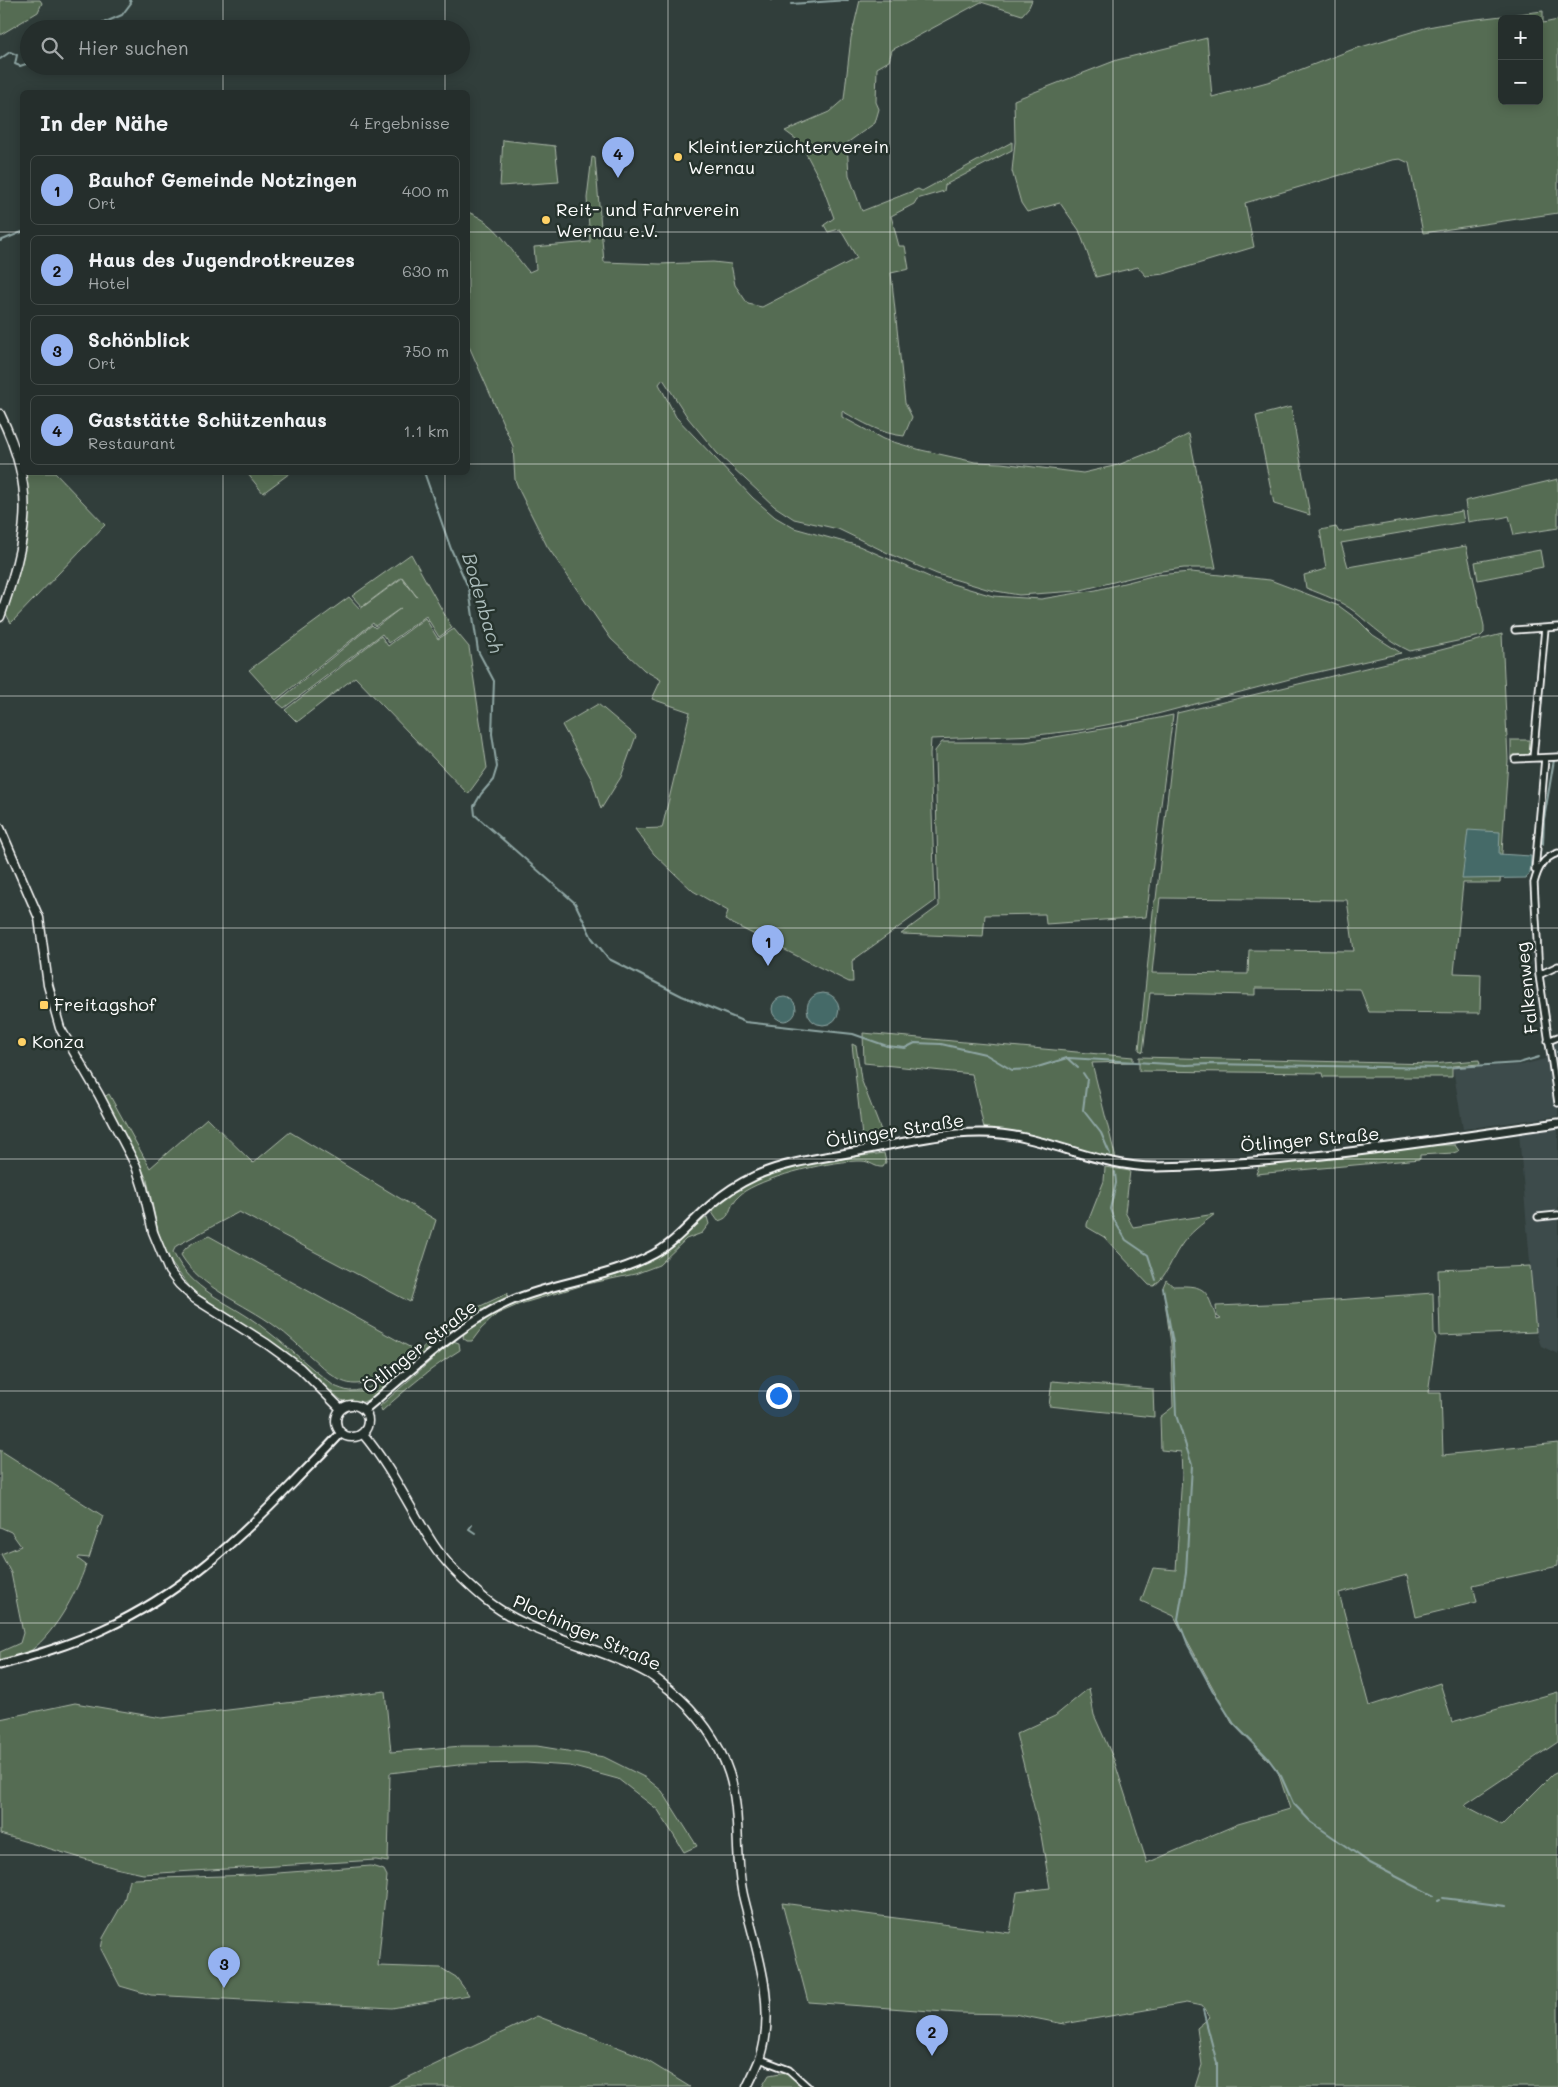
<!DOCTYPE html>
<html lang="de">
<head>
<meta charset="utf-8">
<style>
  :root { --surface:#252e2c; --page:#2d3634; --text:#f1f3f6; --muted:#a3a8a9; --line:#424a48; --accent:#95b2f1 }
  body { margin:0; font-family:Mali,sans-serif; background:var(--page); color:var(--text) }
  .controls { position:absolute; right:15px; top:15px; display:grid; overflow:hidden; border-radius:8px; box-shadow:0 2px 12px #0003 }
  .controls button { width:45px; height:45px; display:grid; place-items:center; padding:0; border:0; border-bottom:1px solid var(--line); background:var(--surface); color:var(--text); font:25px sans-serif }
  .you { position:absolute; left:778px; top:1395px; width:18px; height:18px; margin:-12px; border:4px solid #fff; border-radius:50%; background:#1a73e8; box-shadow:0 0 0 8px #1a73e833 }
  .badge { display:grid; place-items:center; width:32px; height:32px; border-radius:50%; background:var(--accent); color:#111; font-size:16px; font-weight:700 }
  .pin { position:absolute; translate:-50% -41px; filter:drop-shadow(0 1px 2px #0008) }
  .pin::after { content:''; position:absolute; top:26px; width:18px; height:15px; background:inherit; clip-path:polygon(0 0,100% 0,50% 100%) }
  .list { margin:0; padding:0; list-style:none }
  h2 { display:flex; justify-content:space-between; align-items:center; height:65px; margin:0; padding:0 20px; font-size:21px }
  h2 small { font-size:16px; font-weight:400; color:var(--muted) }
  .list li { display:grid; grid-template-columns:32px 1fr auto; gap:15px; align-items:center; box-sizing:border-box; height:70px; margin:0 10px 10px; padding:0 10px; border:1px solid var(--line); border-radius:8px }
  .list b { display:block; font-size:19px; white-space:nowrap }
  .list p { margin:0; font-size:16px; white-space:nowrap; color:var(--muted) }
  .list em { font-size:16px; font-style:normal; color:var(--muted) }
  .icon { flex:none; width:28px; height:28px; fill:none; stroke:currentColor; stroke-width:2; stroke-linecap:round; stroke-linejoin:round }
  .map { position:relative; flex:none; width:1558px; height:2087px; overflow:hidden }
  .search { position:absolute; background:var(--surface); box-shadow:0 2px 12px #0003; left:20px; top:20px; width:450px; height:55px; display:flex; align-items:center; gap:12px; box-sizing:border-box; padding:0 18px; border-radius:28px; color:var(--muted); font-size:19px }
  .panel { position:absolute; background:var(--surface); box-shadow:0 2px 12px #0003; left:20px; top:90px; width:450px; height:385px; border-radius:8px }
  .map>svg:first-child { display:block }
  .built { fill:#3e4b4c }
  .green { fill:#546c52; stroke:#aab6a8; fill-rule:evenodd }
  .water { fill:#456a68; stroke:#8fa6a4 }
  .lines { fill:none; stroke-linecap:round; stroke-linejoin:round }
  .stream { stroke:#8fa6a4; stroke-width:2 }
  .minor-casing { stroke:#fff; stroke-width:9 }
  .tertiary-casing { stroke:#fff; stroke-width:11 }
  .secondary-casing { stroke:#fff; stroke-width:11 }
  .minor { stroke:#26332d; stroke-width:5.5 }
  .tertiary { stroke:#26332d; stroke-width:7 }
  .secondary { stroke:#26332d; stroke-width:8 }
  .grid { fill:none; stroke:#fff; stroke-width:1; stroke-opacity:0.55 }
  .poi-dot { fill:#ffd166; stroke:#26332d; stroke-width:2 }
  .labels { text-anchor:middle; stroke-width:5; stroke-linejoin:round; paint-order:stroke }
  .poi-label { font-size:18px; fill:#fff; stroke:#26332d; text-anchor:start }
  .street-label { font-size:18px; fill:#fff; stroke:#26332d }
  .water-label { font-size:19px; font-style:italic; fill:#abbcbb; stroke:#26332d }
</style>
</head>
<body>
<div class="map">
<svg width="1558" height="2087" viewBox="0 0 1558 2087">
  <rect width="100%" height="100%" fill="#313e3b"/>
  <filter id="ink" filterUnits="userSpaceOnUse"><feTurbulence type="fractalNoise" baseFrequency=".02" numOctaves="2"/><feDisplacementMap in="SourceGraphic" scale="10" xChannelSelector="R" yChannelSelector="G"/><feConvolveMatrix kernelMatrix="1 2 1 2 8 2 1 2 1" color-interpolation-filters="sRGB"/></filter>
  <g filter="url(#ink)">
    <path class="built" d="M 1558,1037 L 1558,1116 L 1463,1129 L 1453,1068 L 1521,1065 L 1545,1059 L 1549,1042 Z
      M 1558,1129 L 1558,1354 L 1541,1346 L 1536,1332 L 1519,1133 Z"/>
    <path class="green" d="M 0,0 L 40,0 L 42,3 L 38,12 L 0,35 Z
      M 860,0 L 1032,0 L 1029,7 L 1022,15 L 981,2 L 892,50 L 889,61 L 877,68 L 876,102 L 879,109 L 875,123 L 847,143 L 849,175 L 862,211 L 918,189 L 922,191 L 1012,142 L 1012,150 L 945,185 L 944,191 L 917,199 L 914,204 L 891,216 L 899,246 L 905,246 L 909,269 L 891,273 L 905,403 L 912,417 L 904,436 C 881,434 862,422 842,411 L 842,417 L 883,439 L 921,450 L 975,462 L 1001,463 L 1083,473 L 1118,465 L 1166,446 L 1189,434 L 1216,568 L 1184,568 L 1154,572 L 1077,591 L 1019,595 L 990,590 L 937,574 L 894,556 L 838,529 L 794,519 L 774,506 L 717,453 L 688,418 L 663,379 L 659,384 L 676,417 L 753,498 L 775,517 L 794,528 L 859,546 L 932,578 L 993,596 L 1041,599 L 1096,590 L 1156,575 L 1191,572 L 1270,580 L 1339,606 L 1358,620 L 1373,635 L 1401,653 L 1305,675 L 1142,718 L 1080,730 L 1037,735 L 931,739 L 930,754 L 935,901 L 852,961 L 853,982 L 849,982 L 725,920 L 728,911 L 693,891 L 654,854 L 635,829 L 662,828 L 690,712 L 652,699 L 661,680 L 644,670 L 611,639 L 547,546 L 520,492 L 515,480 L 513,446 L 468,344 L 468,212 C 500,225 507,247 529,272 L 536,269 L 534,247 L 590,242 L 587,198 L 592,157 L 595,158 L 604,262 L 660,264 L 713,262 L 731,264 L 735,285 L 748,304 L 762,307 L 857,258 L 840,229 L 828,232 L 824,225 L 834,218 L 821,182 L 800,142 L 785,131 L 829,112 L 844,99 L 851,38 Z
      M 1543,11 L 1543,23 L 1558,20 L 1558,213 L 1423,233 L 1409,163 L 1400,159 L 1392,160 L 1245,203 L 1254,247 L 1164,274 L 1146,276 L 1138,267 L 1096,277 L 1079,230 L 1060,203 L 1027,212 L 1021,203 L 1012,171 L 1015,142 L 1014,100 L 1117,60 L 1207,38 L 1212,97 L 1271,81 L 1351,50 L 1428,27 L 1460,21 ZM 1502,19 L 1539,19 L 1539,101 L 1502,101 Z
      M 503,140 L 555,146 L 559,182 L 500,186 Z
      M 1291,407 L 1310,515 L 1274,504 L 1256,416 Z
      M 25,473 L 55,473 L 105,525 L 11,623 L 6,614 C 21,568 36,522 25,473 Z
      M 247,473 L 290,473 L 263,493 Z
      M 1558,479 L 1558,528 L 1514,535 L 1509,516 C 1496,520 1482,519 1468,522 L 1465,501 Z
      M 1462,511 L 1464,522 L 1341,543 L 1348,567 L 1466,546 L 1484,626 L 1484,633 L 1481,636 L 1410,651 C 1388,641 1373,627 1355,612 C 1341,601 1324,595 1306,588 L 1304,575 L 1326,569 L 1320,530 L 1336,527 L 1339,532 Z
      M 1540,550 L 1543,567 L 1478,580 L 1475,562 Z
      M 411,554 L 452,628 L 439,637 L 426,616 L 389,643 L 382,634 L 284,708 L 277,702 L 372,625 L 375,628 L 401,608 L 375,626 L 373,623 L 276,700 L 249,670 L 349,597 L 360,609 L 402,578 L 417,597 L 402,577 L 362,607 L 352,596 Z
      M 425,618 L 438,639 L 454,629 L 469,647 L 487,768 L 468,794 L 355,677 L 297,722 L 285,710 L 381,636 L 388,646 Z
      M 1502,634 L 1508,760 L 1500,883 L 1463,883 L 1454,973 L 1481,974 L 1480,1013 L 1369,1012 L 1360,989 L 1255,988 L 1255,995 L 1150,993 L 1143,1052 L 1139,1050 L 1154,902 L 1156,899 L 1177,713 L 1437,651 ZM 1160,898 L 1347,900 L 1354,951 L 1249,950 L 1248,974 L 1152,973 Z
      M 598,704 L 636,736 L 621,777 L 601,809 L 592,780 L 562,725 Z
      M 1173,715 L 1146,917 L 1046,924 L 1045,914 L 985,915 L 983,937 L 901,934 L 939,906 L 935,758 L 935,751 L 942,742 L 1025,742 L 1126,725 Z
      M 1511,740 L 1530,740 L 1529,758 L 1511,758 Z
      M 863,1033 L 1133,1057 L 1133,1062 L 1092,1063 L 1116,1159 L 1092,1155 L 1033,1135 L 984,1128 L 972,1074 L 864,1063 Z
      M 852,1044 L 856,1046 L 861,1079 L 884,1138 L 879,1143 L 863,1146 Z
      M 1139,1057 L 1432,1064 L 1479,1060 L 1480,1064 L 1452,1066 L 1452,1077 L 1323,1077 L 1322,1073 L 1139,1071 Z
      M 109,1094 L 150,1168 L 207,1118 L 253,1163 L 290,1132 L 436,1220 L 410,1302 L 239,1212 L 176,1246 L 173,1252 C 192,1291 225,1300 257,1323 C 284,1343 308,1366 334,1386 C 339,1388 344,1390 349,1391 C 383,1392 424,1350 442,1324 L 447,1325 L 450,1330 C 433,1348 385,1394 363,1402 C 356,1405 348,1402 341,1400 L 270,1341 L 193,1291 L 172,1264 L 159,1235 L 147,1180 L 138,1161 L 104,1097 Z
      M 1436,1145 L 1455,1145 L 1459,1151 L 1453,1153 L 1420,1155 L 1420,1159 L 1256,1174 L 1260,1164 Z
      M 884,1153 L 886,1162 L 883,1167 C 875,1168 870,1161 862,1161 C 832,1160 771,1175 745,1191 C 742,1193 736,1198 734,1202 C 728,1211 731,1218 718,1221 L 713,1214 L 712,1209 C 723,1201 733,1193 744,1186 C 785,1161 838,1160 884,1153 Z
      M 1105,1167 L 1130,1171 L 1125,1212 L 1133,1227 L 1215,1214 C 1202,1224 1189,1233 1180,1247 C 1171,1260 1167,1276 1154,1286 L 1149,1285 L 1104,1237 L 1087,1227 L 1087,1224 L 1104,1181 Z
      M 707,1217 L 709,1224 L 702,1233 L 686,1239 L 659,1265 L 635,1274 L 587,1284 L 520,1304 L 497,1314 L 481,1329 L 472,1341 L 467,1341 L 463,1338 L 464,1333 C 496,1308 533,1295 572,1286 C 590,1281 610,1278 628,1271 C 661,1258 679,1238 707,1217 Z
      M 209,1236 L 413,1349 C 396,1363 377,1384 355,1384 C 337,1384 323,1367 310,1356 C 299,1346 288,1335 275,1326 C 244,1303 201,1289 181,1255 C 186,1244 199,1240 209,1236 Z
      M 1530,1266 L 1536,1332 L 1440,1336 L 1438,1270 Z
      M 1166,1280 L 1173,1286 C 1208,1285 1206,1290 1217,1320 L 1221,1319 L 1217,1316 L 1216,1306 L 1294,1303 L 1433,1293 L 1434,1333 L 1436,1338 L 1428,1393 L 1441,1393 L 1443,1455 L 1558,1443 L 1558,1566 L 1473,1585 L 1477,1602 L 1416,1617 L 1407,1575 L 1339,1593 L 1369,1706 L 1440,1683 L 1452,1722 L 1558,1692 L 1558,1742 L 1464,1805 L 1502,1825 L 1552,1775 L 1558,1772 L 1558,2087 L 1195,2087 L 1202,2065 L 1197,2028 L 1210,2017 L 1202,2006 L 1186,2003 L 1064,2024 L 1014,2014 L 958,2013 L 808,2002 L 782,1903 L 1010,1933 L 1017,1892 L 1050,1888 L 1041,1835 L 1016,1734 L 1055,1716 L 1089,1688 L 1094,1715 L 1114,1760 L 1147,1863 L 1238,1824 L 1290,1809 L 1277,1769 L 1232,1723 L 1174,1616 L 1141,1601 L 1153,1568 L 1176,1570 L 1182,1475 L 1181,1452 L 1161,1450 L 1160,1417 L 1173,1407 L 1171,1344 L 1163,1287 Z
      M 508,1293 L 507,1298 L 460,1325 L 451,1320 Z
      M 453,1341 L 459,1343 L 460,1350 C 431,1368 407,1388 382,1411 L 380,1406 Z
      M 1052,1381 L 1153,1389 L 1154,1417 L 1049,1406 Z
      M 0,1450 L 103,1516 L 89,1558 L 79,1557 L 78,1559 L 86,1565 C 76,1594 53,1637 26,1654 C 19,1658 8,1659 0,1662 L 0,1652 L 20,1643 L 23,1633 L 11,1573 L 1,1554 L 21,1546 L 11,1532 L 0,1527 Z
      M 385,1691 L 391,1752 L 462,1746 L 537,1746 L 604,1757 L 646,1778 L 662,1791 L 697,1846 L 684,1852 L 658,1810 L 618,1779 L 570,1766 L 526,1763 L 467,1764 L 390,1773 L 388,1862 L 376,1860 L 143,1874 L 115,1868 L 0,1834 L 0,1719 L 75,1703 L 162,1718 Z
      M 371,1866 L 384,1870 L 387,1876 L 378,1966 L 441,1968 L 456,1977 L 469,1995 L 392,2008 L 151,1995 L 120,1986 L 101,1949 L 103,1938 L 124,1901 L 129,1880 L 134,1879 L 251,1875 Z
      M 537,2016 L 638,2055 L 690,2087 L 388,2087 Z
      M 786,2072 L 805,2087 L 762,2087 L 769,2075 Z"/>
    <path class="water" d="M 1468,830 L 1500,832 L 1499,854 L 1531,856 L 1530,873 L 1526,878 L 1462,879 Z
      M807 1009a16 16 0 1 1 32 0a16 16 0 1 1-32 0Z
      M772 1009a12 12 0 1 1 24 0a12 12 0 1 1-24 0Z"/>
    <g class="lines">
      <path class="stream" d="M 771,0 L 772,0
        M 791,4 L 848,0
        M 89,29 L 122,15 L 131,3 L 130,0
        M 0,59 L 10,52 L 17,55 L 15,64 L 20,66 L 29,63
        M 0,241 L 22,232
        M 424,472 L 451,549 L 469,589 L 478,651 L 494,681 L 492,734 L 497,767 L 493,780 L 481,794 L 474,806 L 475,815 L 575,903 L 592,938 L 609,959 L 682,996 L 745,1022 L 853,1034 L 887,1046 L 905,1048 L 915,1043 L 941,1044 L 985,1054 L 1012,1070 L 1031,1069 L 1067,1058 L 1078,1068
        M 1543,844 L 1544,819 L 1554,760
        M 1557,1052 L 1558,1052
        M 1068,1058 L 1186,1065 L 1210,1064 L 1442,1068 L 1519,1063 L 1539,1057
        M 1083,1073 L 1087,1079 L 1083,1110 L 1101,1133 L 1110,1154
        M 1115,1172 L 1116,1183 L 1110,1209 L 1114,1220 L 1126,1240 L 1148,1255 L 1156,1280
        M 1163,1288 L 1173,1343 L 1176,1415 L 1192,1465 L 1186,1573 L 1178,1619 L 1188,1645 L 1213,1691 L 1234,1724 L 1267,1757 L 1281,1776 L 1293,1803 L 1311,1822 L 1370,1863 L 1434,1896
        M 472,1525 L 469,1529 L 475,1533
        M 1443,1898 L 1506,1906
        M 1438,1901 L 1440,1900
        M 1203,2010 L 1217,2063 L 1217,2087"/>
      <g class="minor-casing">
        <path id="minor" d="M 1515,630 L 1558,627
          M 1533,758 L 1545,628
          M 1515,759 L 1558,757
          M 1558,853 C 1543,858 1538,868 1534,883 L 1539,975 L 1558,1103
          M 1535,870 L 1545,758
          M 1539,975 L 1558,966
          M 1548,1041 L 1558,1037
          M 1538,1217 L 1558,1215
          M 760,2059 L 789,2070 L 808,2087"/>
      </g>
      <g class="tertiary-casing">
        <path id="tertiary" d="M 364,1410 C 409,1373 460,1322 513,1300 C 559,1281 610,1278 654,1254 C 676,1242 693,1220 712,1204 C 724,1193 740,1183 755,1176 C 785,1162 821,1158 854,1152 C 910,1142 969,1124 1025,1138 C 1069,1148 1110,1167 1156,1167 C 1291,1164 1425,1142 1558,1123
          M 0,1665 C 35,1655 70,1645 104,1629 C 179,1595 237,1541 294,1482 C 310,1465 326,1450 341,1433"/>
      </g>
      <g class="secondary-casing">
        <path id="secondary" d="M 0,414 C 38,492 27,538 0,617
          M 0,828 L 39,918 L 48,985 L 60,1028 L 99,1095 L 136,1166 L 143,1188 L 153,1232 L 169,1271 L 179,1284 L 194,1298 L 267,1344 L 300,1368 L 341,1409
          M336 1421a16 16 0 1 1 32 0a16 16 0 1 1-32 0Z
          M 363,1434 C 391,1467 409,1507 433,1544 C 446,1564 466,1583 485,1599 C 533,1638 596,1644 649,1674 C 656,1678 662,1684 669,1689 C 697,1712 718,1739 729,1773 C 742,1813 734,1855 743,1895 C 755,1946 777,2003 761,2056 C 757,2067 752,2077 747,2087"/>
      </g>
      <use href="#minor" class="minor"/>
      <use href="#tertiary" class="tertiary"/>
      <use href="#secondary" class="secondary"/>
    </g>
  </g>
  <path class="grid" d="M 223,0 L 223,29M 445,0 L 445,29M 668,0 L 668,2087M 890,0 L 890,2087M 1113,0 L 1113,2087M 1335,0 L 1335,2087M 223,66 L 223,92M 445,66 L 445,92M 0,232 L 22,232M 468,232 L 1558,232M 0,464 L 22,464M 468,464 L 1558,464M 223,472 L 223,2087M 445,472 L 445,2087M 0,696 L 1558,696M 0,928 L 1558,928M 0,1159 L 1558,1159M 0,1391 L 1558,1391M 0,1623 L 1558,1623M 0,1855 L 1558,1855"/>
  <g class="poi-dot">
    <circle cx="678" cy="157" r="5"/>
    <circle cx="546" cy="220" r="5"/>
    <rect x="39" y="1000" width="10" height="10" rx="2.5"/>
    <circle cx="22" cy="1042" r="5"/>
  </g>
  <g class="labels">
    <g class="poi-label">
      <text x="688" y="153">Kleintierzüchterverein<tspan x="688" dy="21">Wernau</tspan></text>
      <text x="556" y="216">Reit- und Fahrverein<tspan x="556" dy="21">Wernau e.V.</tspan></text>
      <text x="54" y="1011">Freitagshof</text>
      <text x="32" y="1048">Konza</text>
    </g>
    <g class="street-label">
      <text transform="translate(1527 988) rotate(-96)" y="6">Falkenweg</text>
      <text transform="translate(895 1131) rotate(-9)" y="6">Ötlinger Straße</text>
      <text transform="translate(1310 1140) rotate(-5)" y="6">Ötlinger Straße</text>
      <text transform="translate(420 1347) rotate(-38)" y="6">Ötlinger Straße</text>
      <text transform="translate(587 1633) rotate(24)" y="6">Plochinger Straße</text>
    </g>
    <g class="water-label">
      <text transform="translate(483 603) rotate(74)" y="7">Bodenbach</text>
    </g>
  </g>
</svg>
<div class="controls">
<button>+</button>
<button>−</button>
</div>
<div class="you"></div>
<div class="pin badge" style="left:768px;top:966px">1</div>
<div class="pin badge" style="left:932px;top:2056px">2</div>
<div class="pin badge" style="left:224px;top:1988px">3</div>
<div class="pin badge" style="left:618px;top:178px">4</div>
<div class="search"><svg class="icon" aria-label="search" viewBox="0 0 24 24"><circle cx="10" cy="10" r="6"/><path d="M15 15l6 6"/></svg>Hier suchen</div>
<section class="panel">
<h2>In der Nähe<small>4 Ergebnisse</small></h2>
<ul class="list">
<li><span class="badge">1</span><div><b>Bauhof Gemeinde Notzingen</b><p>Ort</p></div><em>400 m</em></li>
<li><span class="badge">2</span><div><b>Haus des Jugendrotkreuzes</b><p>Hotel</p></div><em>630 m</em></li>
<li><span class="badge">3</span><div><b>Schönblick</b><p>Ort</p></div><em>750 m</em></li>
<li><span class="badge">4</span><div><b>Gaststätte Schützenhaus</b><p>Restaurant</p></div><em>1.1 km</em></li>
</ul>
</section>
</div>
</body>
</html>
